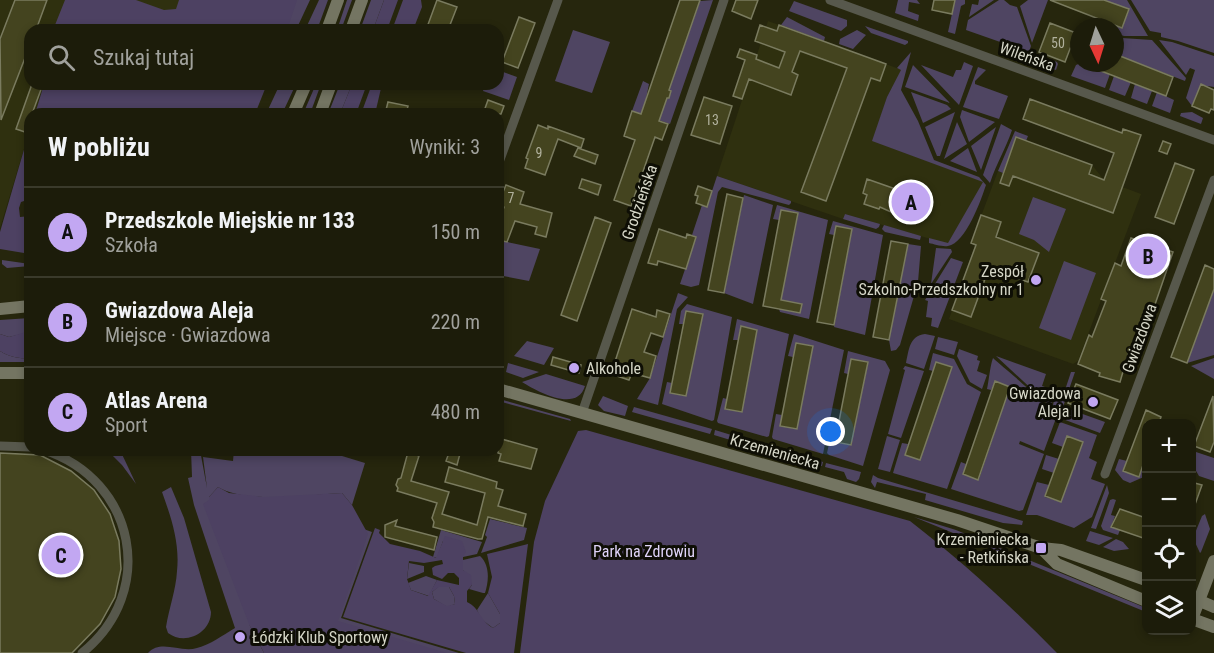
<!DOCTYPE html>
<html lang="pl">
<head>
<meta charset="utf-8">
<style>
  :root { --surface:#1c1c0a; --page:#252513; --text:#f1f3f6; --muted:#a0a19c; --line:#3a3a2b; --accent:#c2a7f2 }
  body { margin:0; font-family:"Roboto Condensed",sans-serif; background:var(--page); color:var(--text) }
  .controls { position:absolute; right:18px; bottom:18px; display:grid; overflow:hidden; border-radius:12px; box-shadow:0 3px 9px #0003 }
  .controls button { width:54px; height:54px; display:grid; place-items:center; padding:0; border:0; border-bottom:2px solid var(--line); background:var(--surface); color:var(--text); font:30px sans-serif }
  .compass { position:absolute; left:1070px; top:18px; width:54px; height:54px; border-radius:50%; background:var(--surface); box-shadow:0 3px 9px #0003; rotate:176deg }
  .you { position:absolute; left:831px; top:432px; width:21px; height:21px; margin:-15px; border:4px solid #fff; border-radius:50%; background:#1a73e8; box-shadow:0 0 0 9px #1a73e833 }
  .badge { display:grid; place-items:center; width:39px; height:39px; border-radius:50%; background:var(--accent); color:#111; font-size:20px; font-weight:700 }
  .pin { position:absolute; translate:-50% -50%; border:3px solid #fff; box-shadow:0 2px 6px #0006 }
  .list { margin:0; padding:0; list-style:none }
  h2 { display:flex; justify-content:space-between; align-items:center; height:78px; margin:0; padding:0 24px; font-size:26px }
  h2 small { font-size:20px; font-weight:400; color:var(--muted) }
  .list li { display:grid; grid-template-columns:39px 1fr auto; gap:18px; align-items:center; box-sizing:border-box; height:90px; padding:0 24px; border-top:2px solid var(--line) }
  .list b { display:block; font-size:22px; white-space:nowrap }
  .list p { margin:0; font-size:20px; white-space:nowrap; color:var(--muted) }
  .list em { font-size:20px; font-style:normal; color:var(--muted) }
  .icon { flex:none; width:33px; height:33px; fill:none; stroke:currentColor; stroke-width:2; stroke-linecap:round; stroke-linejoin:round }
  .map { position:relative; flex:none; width:1214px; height:653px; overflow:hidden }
  .search { position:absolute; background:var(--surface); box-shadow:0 3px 9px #0003; left:24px; top:24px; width:480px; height:66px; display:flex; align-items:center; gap:15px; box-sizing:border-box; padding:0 21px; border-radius:18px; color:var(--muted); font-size:22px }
  .panel { position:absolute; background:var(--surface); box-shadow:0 3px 9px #0003; left:24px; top:108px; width:480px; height:348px; border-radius:18px }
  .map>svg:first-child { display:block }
  .built { fill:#2f300f }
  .green { fill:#4f4562 }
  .forest { fill:#4d4162; fill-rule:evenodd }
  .building { fill:#44441f; stroke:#7a7b5f; stroke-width:1.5 }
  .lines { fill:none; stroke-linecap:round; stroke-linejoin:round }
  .street { stroke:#57584c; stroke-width:9 }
  .secondary { stroke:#747562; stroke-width:12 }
  .poi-dot { fill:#c2a7f2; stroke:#0e0e05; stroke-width:2 }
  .labels { text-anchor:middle; stroke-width:6; stroke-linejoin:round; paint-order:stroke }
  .number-label { font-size:14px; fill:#b2b29e }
  .street-label { font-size:16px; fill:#d6d7c8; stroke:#0e0e05 }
  .poi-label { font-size:16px; fill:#d6d7c8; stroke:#0e0e05; text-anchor:end }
  .park-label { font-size:16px; fill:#dfd3f8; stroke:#0e0e05 }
</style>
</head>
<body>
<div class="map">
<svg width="1214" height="653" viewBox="0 0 1214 653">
  <rect width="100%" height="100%" fill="#26260d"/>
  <path class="built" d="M 0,0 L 290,0 L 279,30 L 30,30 L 30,84 L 44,84 L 35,114 L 30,114 L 30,129 L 0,228 Z
    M 768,21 L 902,70 L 887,97 L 873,141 L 984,182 L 948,244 L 845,214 L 843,219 L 717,176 Z
    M 1016,137 L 1092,165 L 1104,180 L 1141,194 L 1078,361 L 1073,364 L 949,319 L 975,245 L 971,243 L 998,171 L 1003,173 Z"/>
  <path class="green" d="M 289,0 L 310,0 L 296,30 L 279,30 Z
    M 319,0 L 328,0 L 317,30 L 305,30 Z
    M 347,0 L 352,0 L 341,30 L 337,30 Z
    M 371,0 L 384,0 L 373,30 L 360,30 Z
    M 713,0 L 670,124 L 632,111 L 643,81 L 649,84 L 646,99 L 669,98 L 671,91 L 669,90 L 700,1 Z
    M 898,0 L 917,0 L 920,4 L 909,2 L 908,11 L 919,15 L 918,21 L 895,13 Z
    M 955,0 L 965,0 L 965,4 L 961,6 L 955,34 L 948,32 Z
    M 979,0 L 994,0 L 969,17 L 972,4 L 978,5 Z
    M 999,0 L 1004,0 L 1010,5 L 1017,7 L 1031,46 L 1029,52 L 966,30 L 968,20 Z
    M 1028,0 L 1048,0 L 1032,43 L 1020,6 Z
    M 1104,0 L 1127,0 L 1148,36 L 1124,36 L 1115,33 L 1115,27 L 1111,27 L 1112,25 L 1122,28 L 1129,10 Z
    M 1131,0 L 1214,0 L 1214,53 L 1178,41 L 1161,37 L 1161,33 L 1150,31 Z
    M 794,1 L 847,20 L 847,26 L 841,31 L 789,11 Z
    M 787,17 L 825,37 L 824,41 L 781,25 Z
    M 865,26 L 908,41 L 908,43 L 905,45 L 871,33 Z
    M 573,30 L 610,42 L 592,93 L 555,81 Z
    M 857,30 L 866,35 L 853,49 L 839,44 L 840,39 Z
    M 1115,36 L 1122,38 L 1152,40 L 1186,78 L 1185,81 L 1115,54 Z
    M 1159,40 L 1172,42 L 1214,56 L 1214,87 L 1201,85 L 1192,106 L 1186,98 L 1195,70 L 1190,68 L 1186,75 Z
    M 911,52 L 901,90 L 918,121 L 934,160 L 979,177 L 986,185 C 981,200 966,243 948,246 C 942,247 934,244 929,243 L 929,238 L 948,243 L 983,182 L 872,141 L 887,97 L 901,70 L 897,68 Z
    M 1038,55 L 1057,62 L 1058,64 L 1056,70 L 1033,63 L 1036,56 Z
    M 964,62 L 973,66 L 959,105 L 921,65 L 953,77 L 956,70 L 961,70 Z
    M 1081,63 L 1110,74 L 1105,88 L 1071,76 L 1076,65 Z
    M 913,65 L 950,103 L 905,87 Z
    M 978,67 L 986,70 L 975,81 L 975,84 L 1008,96 L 999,119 L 963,107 Z
    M 498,70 L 517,77 L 509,100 L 483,91 L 485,84 L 498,84 Z
    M 1114,76 L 1131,82 L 1125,96 L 1109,90 Z
    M 280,84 L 296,84 L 282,114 L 266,114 Z
    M 316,84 L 321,84 L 310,114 L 303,114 Z
    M 340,84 L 352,84 L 340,114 L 328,114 Z
    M 1135,84 L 1152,91 L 1147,104 L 1131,98 Z
    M 911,92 L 947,105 L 951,109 L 923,123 Z
    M 1157,92 L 1174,100 L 1170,113 L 1152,106 Z
    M 962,110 L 995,122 L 969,142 L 960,117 Z
    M 955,112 L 940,156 L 937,156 L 925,127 Z
    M 1192,112 L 1203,118 L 1201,124 L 1180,116 L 1181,113 Z
    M 957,122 L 967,144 L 944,159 Z
    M 1001,124 L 1012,130 C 1006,148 996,164 990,183 L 983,175 Z
    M 996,127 L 981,170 L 971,146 Z
    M 1015,131 L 1028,136 L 1026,141 L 1016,138 L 1003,173 L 998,171 Z
    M 968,148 L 977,172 L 950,161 Z
    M 717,176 L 791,201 L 791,203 L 789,205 L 722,187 L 718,192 L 699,285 L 691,287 L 680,284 L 696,237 L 692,235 L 702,205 L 707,206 Z
    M 744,195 L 773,205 L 753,304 L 724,293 Z
    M 1033,197 L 1066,209 L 1049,252 L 1034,240 L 1019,234 Z
    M 777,205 L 828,220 L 809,319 L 780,312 L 779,309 L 798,213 L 781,210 L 779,220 L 773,219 Z
    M 845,214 L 880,224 L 879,227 L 876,229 L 843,219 Z
    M 833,221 L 883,235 L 865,335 L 834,327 L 852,229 L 836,226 L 834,235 L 829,234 Z
    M 884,225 L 921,236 L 920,240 L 885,232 L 882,229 Z
    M 498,240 L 540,249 L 529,281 L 498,275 Z
    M 908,244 L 921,246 L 918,282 L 900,345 L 896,350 L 891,351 L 889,340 Z
    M 936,248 L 951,249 L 952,252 L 931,284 Z
    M 951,258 L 963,262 L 938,328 L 931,326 L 932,318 L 926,317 L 928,301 L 925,300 Z
    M 2,260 L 30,264 L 30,266 L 7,268 L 2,264 Z
    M 1064,261 L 1096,273 L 1071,340 L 1039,328 Z
    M 1214,289 L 1214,355 L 1187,363 Z
    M 678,293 L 688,297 L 677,309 L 658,405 L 637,399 L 650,378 Z
    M 687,304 L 732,317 L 714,420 L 712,421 L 662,404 L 667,382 L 672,383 L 670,393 L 686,396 L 702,314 L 686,311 L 683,324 L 679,324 L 681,311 Z
    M 30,318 L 30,332 L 9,337 L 0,334 L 0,320 Z
    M 737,319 L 789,334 L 769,436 L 767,437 L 718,423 L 717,421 L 723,398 L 727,399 L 725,409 L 742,412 L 757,330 L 741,326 L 738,340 L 733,340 Z
    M 794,334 L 844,350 L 823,454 L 773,439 L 772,437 L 776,414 L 782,415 L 780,426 L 797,429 L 812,346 L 796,343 L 793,357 L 788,356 Z
    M 925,334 L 935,336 L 924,369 L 906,363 C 909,350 909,336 925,334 Z
    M 938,337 L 958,342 L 954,355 L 935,349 Z
    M 527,341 L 554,348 L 544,365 L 514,356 Z
    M 959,349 L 978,356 L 977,360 L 980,361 L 977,371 L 987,375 L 982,389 L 970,382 L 957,356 Z
    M 0,351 C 9,357 20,359 30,358 L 30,362 L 0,362 Z
    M 848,351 L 885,361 L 890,370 L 863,466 L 829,455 L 827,453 L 832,430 L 837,432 L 835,442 L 851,445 L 868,363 L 848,374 L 844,373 Z
    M 933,353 L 954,359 L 967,384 L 981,392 L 947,489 L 893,473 L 902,443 L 908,444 L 905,455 L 920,459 L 952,367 L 937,362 L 933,371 L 929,370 Z
    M 996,356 L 1046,374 L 1042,386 L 1054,390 L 1051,407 Z
    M 993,358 C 1006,370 1051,405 1055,421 L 1044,451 L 1020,441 L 1019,444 L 1044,454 L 1023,510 L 1019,511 L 951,489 L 961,462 L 966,464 L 963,474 L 979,479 L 1010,387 L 995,382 L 991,390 L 987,389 C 989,380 990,366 993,358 Z
    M 1214,358 L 1214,379 L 1191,366 Z
    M 508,363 L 539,372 L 523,378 L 506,372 Z
    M 905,366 L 924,371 L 901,438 L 888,434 L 905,370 L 903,369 Z
    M 1071,372 L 1075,372 L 1063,407 L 1105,422 L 1100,433 L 1060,418 L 1052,410 L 1056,391 L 1064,393 Z
    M 546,374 L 585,386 C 577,413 538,392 522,382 Z
    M 603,396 L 628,406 L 625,416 L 604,411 L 598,405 Z
    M 499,399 L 570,419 L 571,421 L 498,401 Z
    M 634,407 L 712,429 L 710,434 L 632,412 Z
    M 1060,422 L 1097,435 L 1089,458 L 1097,462 L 1091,479 L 1105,484 L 1092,517 L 1074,528 L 1037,515 L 1026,515 L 1037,482 L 1049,485 L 1045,497 L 1061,502 L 1063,447 L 1052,443 Z
    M 715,430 L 771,447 L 770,452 L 714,435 Z
    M 887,436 L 900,440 L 890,472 L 878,469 Z
    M 775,448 L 823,462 L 822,466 L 773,452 Z
    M 107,450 L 120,450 L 136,484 L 122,465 Z
    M 191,450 L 200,450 L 207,488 L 203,457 L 233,461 L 234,450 L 330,450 L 329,452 L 365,463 L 352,505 L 342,493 C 309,495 245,504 218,487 L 209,497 L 209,500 L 355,526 L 372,532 L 341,618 L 459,653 L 267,653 L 249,624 L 264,653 L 148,653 C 161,639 180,653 197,648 C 210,645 223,635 235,628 L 194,505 L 188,478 L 192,477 Z
    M 1196,452 L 1214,458 L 1214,481 L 1199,476 L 1192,464 Z
    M 1046,455 L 1059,459 L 1054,473 L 1042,469 Z
    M 1146,456 L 1146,476 L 1130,483 L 1123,480 L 1115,470 L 1119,459 L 1127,461 L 1139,476 Z
    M 826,463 L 861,472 L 859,479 L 856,482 L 847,479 L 844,472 L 825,467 Z
    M 873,475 L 878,478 L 1023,521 L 1022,525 L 1003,523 L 925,500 L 926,494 L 877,482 L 875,488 L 871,482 Z
    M 1107,485 L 1109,493 L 1096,529 L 1091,528 Z
    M 171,487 L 184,518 L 211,612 C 211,633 185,646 168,633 L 166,627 C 169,608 176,590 177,571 C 180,543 171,517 162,492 Z
    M 1113,499 L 1116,500 L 1111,515 L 1115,516 L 1111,527 L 1120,530 L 1118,535 L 1103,530 L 1101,526 L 1110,500 Z
    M 1205,514 L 1210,529 L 1201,552 L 1200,553 L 1193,538 L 1202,516 Z
    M 914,517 L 956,530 L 1146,608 L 1146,612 Z
    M 490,519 L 527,528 L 524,540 L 481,553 L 487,537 L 485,535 Z
    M 441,530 L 482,542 L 477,554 L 463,557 L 443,541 L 437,558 L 433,557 Z
    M 1090,531 L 1113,538 L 1099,545 L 1086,541 Z
    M 1116,539 L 1123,542 L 1129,549 L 1114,551 L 1103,547 Z
    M 480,556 C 490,565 489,581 485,593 L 483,593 L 469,589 L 472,585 L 463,570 L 463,560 Z
    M 409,563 L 424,566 L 424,572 L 407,579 Z
    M 426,576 L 437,580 L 429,596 L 411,590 L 408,583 Z
    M 438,587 L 449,587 L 454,596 L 455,604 L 447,607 L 434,599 L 432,592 Z
    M 488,593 L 500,614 L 500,623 L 493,628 L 481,619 L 477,610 Z"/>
  <path class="forest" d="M 65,0 L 136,0 L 164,10 L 176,9 L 179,0 L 297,0 L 287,30 L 53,30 Z
    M 384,0 L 398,0 L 387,30 L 373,30 Z
    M 403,0 L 421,0 L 422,7 L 413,30 L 392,30 Z
    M 44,84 L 267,84 L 255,114 L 35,114 Z
    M 352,84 L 367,84 L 356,114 L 340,114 Z
    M 372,84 L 382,84 L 375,114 L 361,114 Z
    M 30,129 L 30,199 L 21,202 L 19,208 L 20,217 L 30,216 L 30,254 L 0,249 L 0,232 Z
    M 26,332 L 30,332 L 30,358 C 20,359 9,357 0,351 L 0,334 L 9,337 Z
    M 586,430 L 910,521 C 963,562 1011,606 1057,653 L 520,653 L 534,542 L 545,501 L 578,431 Z
    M 218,487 L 229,493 L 264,497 L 342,493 L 352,505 L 368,534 L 338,621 L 447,653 L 264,653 L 249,624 L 203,504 L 209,500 L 209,497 Z
    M 375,528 L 380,530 L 379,533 L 390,544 L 420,551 L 436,558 L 445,536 L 462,541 L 466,552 L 463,557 L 463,570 L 471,575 L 472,585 L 467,591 L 467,602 C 480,608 480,621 493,628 L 500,623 L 500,614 L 488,593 L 492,577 L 487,554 L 528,544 L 514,653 L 466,653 L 343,617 ZM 442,560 L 443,564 L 435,566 L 432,568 L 433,575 L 442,579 L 448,573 L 454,573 L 459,578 L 459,585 L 437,580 L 428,596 L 411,590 L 407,579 L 409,561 L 424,563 ZM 439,587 L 449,587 L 454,596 L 455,604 L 447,606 L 434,599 L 432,592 Z"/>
  <path class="building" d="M 15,0 L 47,0 L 36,30 L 30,30 L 30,45 L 1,120 L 0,39 Z
    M 437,0 L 457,7 L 448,30 L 426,30 Z
    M 680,0 L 700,0 L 669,90 L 671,91 L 669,98 L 667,98 L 659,121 L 668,124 L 662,140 L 655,137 L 631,206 L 614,200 L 635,140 L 624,136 L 632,111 L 641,114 Z
    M 736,0 L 758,0 L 751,19 L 732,11 Z
    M 934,0 L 955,0 L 952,14 L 932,10 Z
    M 1050,0 L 1104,0 L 1129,9 L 1122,28 Z
    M 519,17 L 535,23 L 518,68 L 502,62 Z
    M 1050,23 L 1076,33 L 1065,62 L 1039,52 Z
    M 760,25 L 777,31 L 779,25 L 886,64 L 880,81 L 871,78 L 826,201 L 801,192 L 847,68 L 800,51 L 792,72 L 798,75 L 791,95 L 749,79 L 742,99 L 733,96 L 745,60 L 737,57 L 740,49 L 757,55 L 756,59 L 779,68 L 785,52 L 755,41 Z
    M 1115,54 L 1173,77 L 1166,96 L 1101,71 L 1104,63 L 1115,63 Z
    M 32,84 L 43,84 L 32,114 L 30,114 L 25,132 L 16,129 Z
    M 1201,84 L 1214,90 L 1214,110 L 1211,109 L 1209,113 L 1192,106 Z
    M 704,97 L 732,106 L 720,144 L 691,135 Z
    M 1030,99 L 1122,133 L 1123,129 L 1141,135 L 1113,213 L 1013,176 L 1009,186 L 1000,183 L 1016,137 L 1092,165 L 1089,174 L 1104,180 L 1114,153 L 1023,119 Z
    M 488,100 L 504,106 L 501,114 L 483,114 Z
    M 388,102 L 408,106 L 406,114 L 385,114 Z
    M 538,125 L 548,129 L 548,126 L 584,139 L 581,148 L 558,139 L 545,175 L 525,168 L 528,159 L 526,158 Z
    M 1163,141 L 1171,144 L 1167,154 L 1159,151 Z
    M 578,148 L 598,155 L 595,164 L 574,156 Z
    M 1175,163 L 1194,170 L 1174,224 L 1155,217 Z
    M 582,179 L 601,185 L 598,195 L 579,188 Z
    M 867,179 L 924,199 L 919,213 L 915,212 L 911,221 L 880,207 L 879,209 L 864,204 L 867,195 L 863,193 Z
    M 506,185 L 524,192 L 520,204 L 552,213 L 546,237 L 535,234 L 537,227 L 515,221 L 507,242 L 498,240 L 498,224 L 504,207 L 498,204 Z
    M 698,186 L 712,191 L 707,207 L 696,203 L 698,196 L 695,195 Z
    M 727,194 L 743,198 L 724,293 L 708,290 Z
    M 781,210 L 798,213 L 781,300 L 802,304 L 800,313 L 763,306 Z
    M 981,215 L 1001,222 L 996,237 L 1039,253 L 1028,282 L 989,268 L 971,317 L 952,310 L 976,245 L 971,243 Z
    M 595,217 L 611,223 L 577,321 L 561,315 Z
    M 836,226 L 852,229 L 834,325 L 817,322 Z
    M 659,229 L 686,238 L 687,234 L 696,237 L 686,269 L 658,261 L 657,265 L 648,263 Z
    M 1131,238 L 1173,252 L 1139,351 L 1130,348 L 1120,382 L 1099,376 L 1100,373 L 1078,364 L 1089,335 L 1092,337 L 1106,301 L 1101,299 L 1115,263 L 1121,266 Z
    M 891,241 L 908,244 L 889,340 L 873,337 Z
    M 1205,265 L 1214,269 L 1214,289 L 1187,363 L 1171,357 Z
    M 632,309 L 656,317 L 657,310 L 670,314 L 663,337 L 651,333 L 644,352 L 656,356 L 650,378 L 632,373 L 629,380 L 611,374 Z
    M 686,311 L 703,314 L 686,396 L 670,393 Z
    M 741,326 L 757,330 L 742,412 L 725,409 Z
    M 796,343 L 813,346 L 797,429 L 780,426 Z
    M 553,357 L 581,365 L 579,373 L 551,365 Z
    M 851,359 L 868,362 L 851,445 L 835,442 Z
    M 936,362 L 952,367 L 920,460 L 905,455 Z
    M 995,381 L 1010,387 L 978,480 L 963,474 Z
    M 1076,384 L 1118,400 L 1110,419 L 1068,403 Z
    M 1213,396 L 1214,442 L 1210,452 L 1194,446 Z
    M 1146,410 L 1161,417 L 1159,423 L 1146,423 L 1146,456 L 1139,477 L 1123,471 Z
    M 1067,436 L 1083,442 L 1061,502 L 1045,496 Z
    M 498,438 L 537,449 L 531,469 L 499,461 L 501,454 L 498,453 Z
    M 450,450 L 461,450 L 457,465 L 446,461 Z
    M 408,452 L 419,456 L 411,481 L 449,492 L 442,514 L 477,525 L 485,493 L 445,482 L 449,467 L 497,482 L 496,488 L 503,490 L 498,506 L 526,514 L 523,526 L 488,517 L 482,539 L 478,539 L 433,527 L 434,522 L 432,518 L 437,503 L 397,491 L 398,488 L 396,485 L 398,479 L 401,478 Z
    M 0,453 L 40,455 L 71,471 L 94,490 L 110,514 L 119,541 L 121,569 L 115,597 L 100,624 L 72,653 L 0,653 Z
    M 1191,482 L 1202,485 L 1193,510 L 1191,510 Z
    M 1120,509 L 1146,518 L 1146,539 L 1111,527 Z
    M 397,520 L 395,526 L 437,537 L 434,550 L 385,537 L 385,525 Z"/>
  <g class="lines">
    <path class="street" d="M 830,0 L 1214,140
      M 498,165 L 558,0
      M 582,413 L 724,0
      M 0,446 L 30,447
      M 44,450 C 136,480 158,592 82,653
      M 1105,474 L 1214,180"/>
    <path class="secondary" d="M 327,30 L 338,0
      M 351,30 L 362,0
      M 293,114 L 306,84
      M 320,114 L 331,84
      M 0,309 L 30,306
      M 0,373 L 30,373
      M 498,389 L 957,520 L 1041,548 L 1061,550 L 1146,580
      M 1041,548 L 1057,564 L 1146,601
      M 1193,598 L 1214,607
      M 1192,619 L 1214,561
      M 1192,619 L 1214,627"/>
  </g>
  <g class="poi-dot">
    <circle cx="1036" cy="280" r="6"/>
    <circle cx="574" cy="368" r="6"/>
    <circle cx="1093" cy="402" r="6"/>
    <rect x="1035" y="542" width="12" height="12" rx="3"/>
    <circle cx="240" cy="637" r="6"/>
  </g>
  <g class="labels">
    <g class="number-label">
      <text x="1058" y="48">50</text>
      <text x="712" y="125">13</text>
      <text x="539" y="158">9</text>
      <text x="511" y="203">7</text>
    </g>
    <g class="street-label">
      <text transform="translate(1027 56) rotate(20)" y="6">Wileńska</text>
      <text transform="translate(639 202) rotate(-71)" y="6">Grodzieńska</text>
      <text transform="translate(1139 338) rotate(-70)" y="6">Gwiazdowa</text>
      <text transform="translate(775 451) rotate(16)" y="6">Krzemieniecka</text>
    </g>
    <g class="poi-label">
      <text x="1024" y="277">Zespół<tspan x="1024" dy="18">Szkolno-Przedszkolny nr 1</tspan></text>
      <text x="586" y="374" text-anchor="start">Alkohole</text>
      <text x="1081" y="399">Gwiazdowa<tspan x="1081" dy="18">Aleja II</tspan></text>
      <text x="1029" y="545">Krzemieniecka<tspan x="1029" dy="18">- Retkińska</tspan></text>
      <text x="252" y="643" text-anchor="start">Łódzki Klub Sportowy</text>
    </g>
    <g class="park-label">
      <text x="644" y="557">Park na Zdrowiu</text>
    </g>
  </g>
</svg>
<div class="controls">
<button>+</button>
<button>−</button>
<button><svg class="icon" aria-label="locate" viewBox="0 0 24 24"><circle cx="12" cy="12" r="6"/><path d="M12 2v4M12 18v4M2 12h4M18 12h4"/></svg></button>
<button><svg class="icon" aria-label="layers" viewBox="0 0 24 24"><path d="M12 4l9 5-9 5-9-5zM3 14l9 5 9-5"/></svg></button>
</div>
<svg class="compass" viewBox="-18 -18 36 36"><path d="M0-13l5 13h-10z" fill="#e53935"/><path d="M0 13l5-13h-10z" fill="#a0a19c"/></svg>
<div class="you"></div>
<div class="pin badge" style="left:911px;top:202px">A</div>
<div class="pin badge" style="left:1148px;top:256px">B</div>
<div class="pin badge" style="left:61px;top:555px">C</div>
<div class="search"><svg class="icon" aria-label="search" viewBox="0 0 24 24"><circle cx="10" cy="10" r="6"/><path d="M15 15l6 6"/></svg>Szukaj tutaj</div>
<section class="panel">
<h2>W pobliżu<small>Wyniki: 3</small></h2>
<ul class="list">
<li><span class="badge">A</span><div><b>Przedszkole Miejskie nr 133</b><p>Szkoła</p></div><em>150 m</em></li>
<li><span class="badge">B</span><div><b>Gwiazdowa Aleja</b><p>Miejsce · Gwiazdowa</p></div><em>220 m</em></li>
<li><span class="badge">C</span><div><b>Atlas Arena</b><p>Sport</p></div><em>480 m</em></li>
</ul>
</section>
</div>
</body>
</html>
